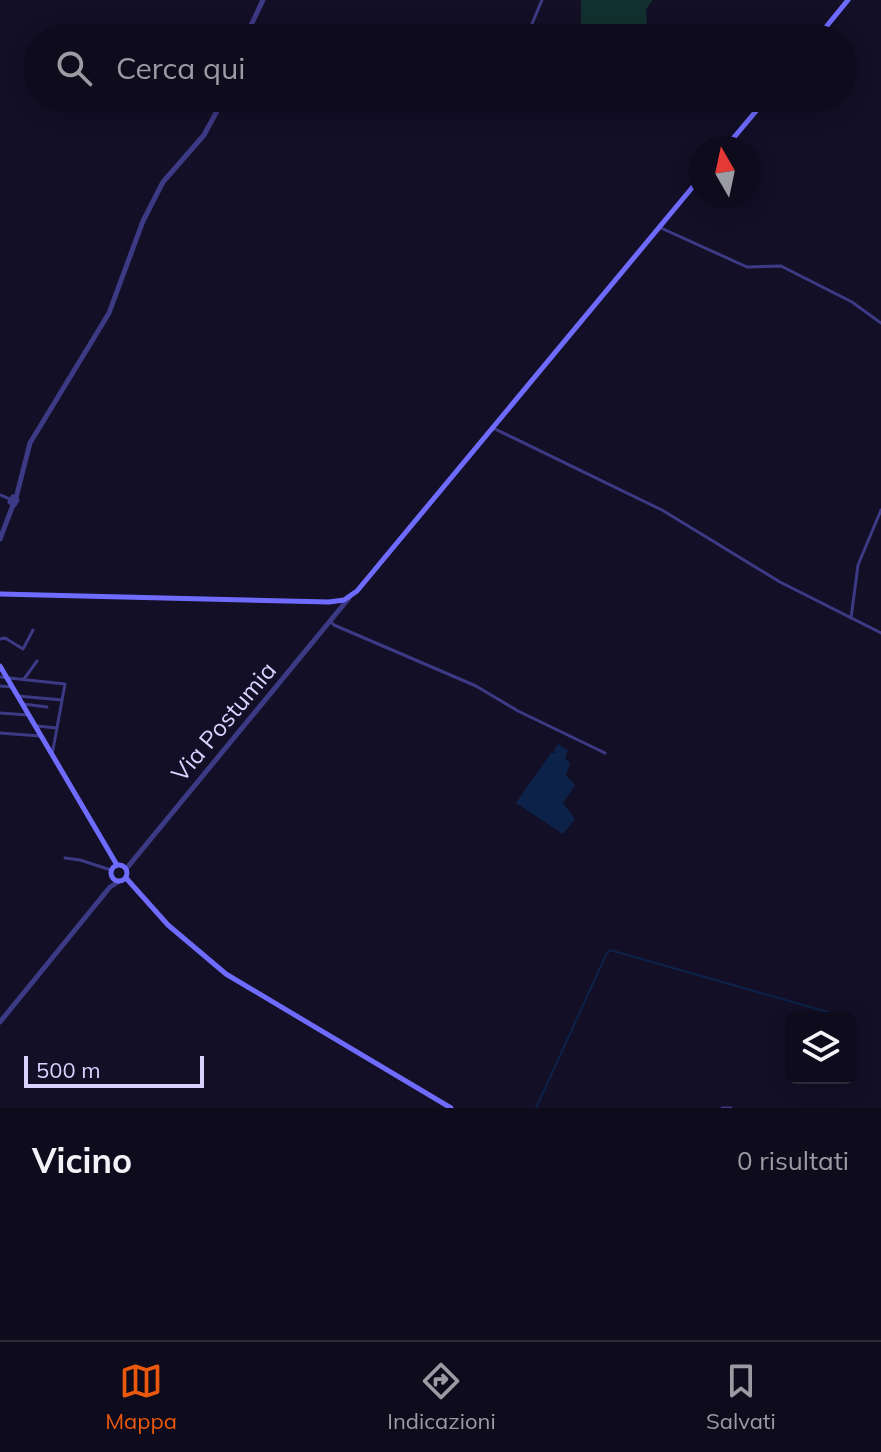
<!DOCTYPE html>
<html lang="it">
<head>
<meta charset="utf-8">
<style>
  :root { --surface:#0e0b1c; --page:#171425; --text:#f1f3f6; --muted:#9b9ba3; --line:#2e2b3b; --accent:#ea580c }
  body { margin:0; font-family:Mulish,sans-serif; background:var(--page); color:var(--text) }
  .controls { position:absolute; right:24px; bottom:24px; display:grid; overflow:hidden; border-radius:12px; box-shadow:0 4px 20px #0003 }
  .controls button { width:72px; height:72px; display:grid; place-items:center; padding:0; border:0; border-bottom:2px solid var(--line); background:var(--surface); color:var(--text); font:40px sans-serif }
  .compass { position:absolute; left:689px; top:136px; width:72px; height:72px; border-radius:50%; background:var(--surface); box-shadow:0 4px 20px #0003; rotate:351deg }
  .scale { position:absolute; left:24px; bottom:20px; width:180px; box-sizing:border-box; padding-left:8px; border:4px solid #d9d4ff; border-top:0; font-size:22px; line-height:28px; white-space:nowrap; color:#d9d4ff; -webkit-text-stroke:6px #130f26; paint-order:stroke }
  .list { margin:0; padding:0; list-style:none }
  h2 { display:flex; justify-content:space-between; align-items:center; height:104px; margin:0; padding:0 32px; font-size:34px }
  h2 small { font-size:26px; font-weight:400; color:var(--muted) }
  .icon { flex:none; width:44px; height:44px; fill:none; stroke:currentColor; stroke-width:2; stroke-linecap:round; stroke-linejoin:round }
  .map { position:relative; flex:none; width:881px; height:1108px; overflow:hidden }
  .search { position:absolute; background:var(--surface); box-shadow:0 4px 20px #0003; left:24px; right:24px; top:24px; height:88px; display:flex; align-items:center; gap:20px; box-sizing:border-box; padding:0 28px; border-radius:44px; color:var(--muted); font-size:30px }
  .sheet { height:232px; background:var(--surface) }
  nav { display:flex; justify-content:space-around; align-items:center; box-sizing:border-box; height:112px; border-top:2px solid var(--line); background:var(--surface); font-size:22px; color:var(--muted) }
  nav a { display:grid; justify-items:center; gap:4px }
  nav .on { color:var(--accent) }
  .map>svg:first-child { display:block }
  .green { fill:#12302f }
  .water { fill:#0c2248 }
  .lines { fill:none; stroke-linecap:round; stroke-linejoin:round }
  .stream { stroke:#0c2248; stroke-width:2 }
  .minor { stroke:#3d3a85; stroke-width:3 }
  .tertiary { stroke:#3d3a85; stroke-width:5 }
  .secondary { stroke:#6f6bff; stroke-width:5 }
  .labels { text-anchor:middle; stroke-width:7; stroke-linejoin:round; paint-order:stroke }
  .street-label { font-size:24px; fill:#d9d4ff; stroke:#130f26 }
</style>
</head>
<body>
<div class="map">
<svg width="881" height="1108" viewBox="0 0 881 1108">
  <rect width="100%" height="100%" fill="#130f26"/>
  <path class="green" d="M 581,0 L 653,0 L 646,9 L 648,38 L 581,38 Z"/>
  <path class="water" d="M 558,744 L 568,750 L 565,758 L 570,764 L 566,775 L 575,785 L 563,803 L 575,819 L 563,834 L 516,803 L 551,753 L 555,753 L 554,750 Z"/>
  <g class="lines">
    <path class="stream" d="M 536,1108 L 606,955 L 610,950 L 838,1015"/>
    <path class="minor" d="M 526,38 L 542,0
      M 661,228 L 747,267 L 781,266 L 852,302 L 881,323
      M 493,428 L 662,510 L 780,582 L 881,633
      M 0,495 L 10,499
      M 851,618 L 858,565 L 881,510
      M 330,621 L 334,625 L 476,686 L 518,711 L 605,753
      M 0,639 L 5,638 L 23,649 L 33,630
      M 0,677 L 65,684 L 52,755
      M 24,679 L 37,661
      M 0,686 L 12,687
      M 18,696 L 62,700
      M 23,704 L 47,707
      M 0,713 L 28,715
      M 37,726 L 57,728
      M 0,733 L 40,736
      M 65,858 L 80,860 L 111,870
      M 722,1108 L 731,1108"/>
    <path class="tertiary" d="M 245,38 L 263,0
      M 13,497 L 17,500 L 14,505 L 10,502 Z
      M 16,498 L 30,443 L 109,313 L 143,221 L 163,182 L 204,135 L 224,98
      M 0,539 L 13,505
      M 126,869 L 349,598
      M 0,1022 L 110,887 L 118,882"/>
    <path class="secondary" d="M 817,38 L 848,0
      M 725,148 L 767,98
      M 0,594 L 329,602 L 344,600 L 357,591 L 701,177
      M 0,666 L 117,865
      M111 873a8 8 0 1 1 16 0a8 8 0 1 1-16 0Z
      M 126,878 L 168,925 L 226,974 L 451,1108"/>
  </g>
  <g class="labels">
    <g class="street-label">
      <text transform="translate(224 722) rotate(-50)" y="8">Via Postumia</text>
    </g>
  </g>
</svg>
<div class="controls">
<button><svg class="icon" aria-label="layers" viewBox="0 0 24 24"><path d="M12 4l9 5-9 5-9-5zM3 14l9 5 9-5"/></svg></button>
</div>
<svg class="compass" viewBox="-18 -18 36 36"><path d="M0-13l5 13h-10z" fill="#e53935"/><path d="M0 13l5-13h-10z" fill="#9b9ba3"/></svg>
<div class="scale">500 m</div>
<div class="search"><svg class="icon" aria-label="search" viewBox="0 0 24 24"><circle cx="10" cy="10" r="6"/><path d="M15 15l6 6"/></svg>Cerca qui</div>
</div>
<section class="sheet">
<h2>Vicino<small>0 risultati</small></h2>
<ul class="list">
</ul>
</section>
<nav>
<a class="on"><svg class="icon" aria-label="map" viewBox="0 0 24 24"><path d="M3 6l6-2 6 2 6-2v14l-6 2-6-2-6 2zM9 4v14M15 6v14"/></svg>Mappa</a>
<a><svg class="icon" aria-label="directions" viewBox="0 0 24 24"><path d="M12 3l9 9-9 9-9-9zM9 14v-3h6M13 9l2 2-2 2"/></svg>Indicazioni</a>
<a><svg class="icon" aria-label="saved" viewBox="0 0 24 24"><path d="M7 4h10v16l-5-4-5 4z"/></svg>Salvati</a>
</nav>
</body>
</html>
